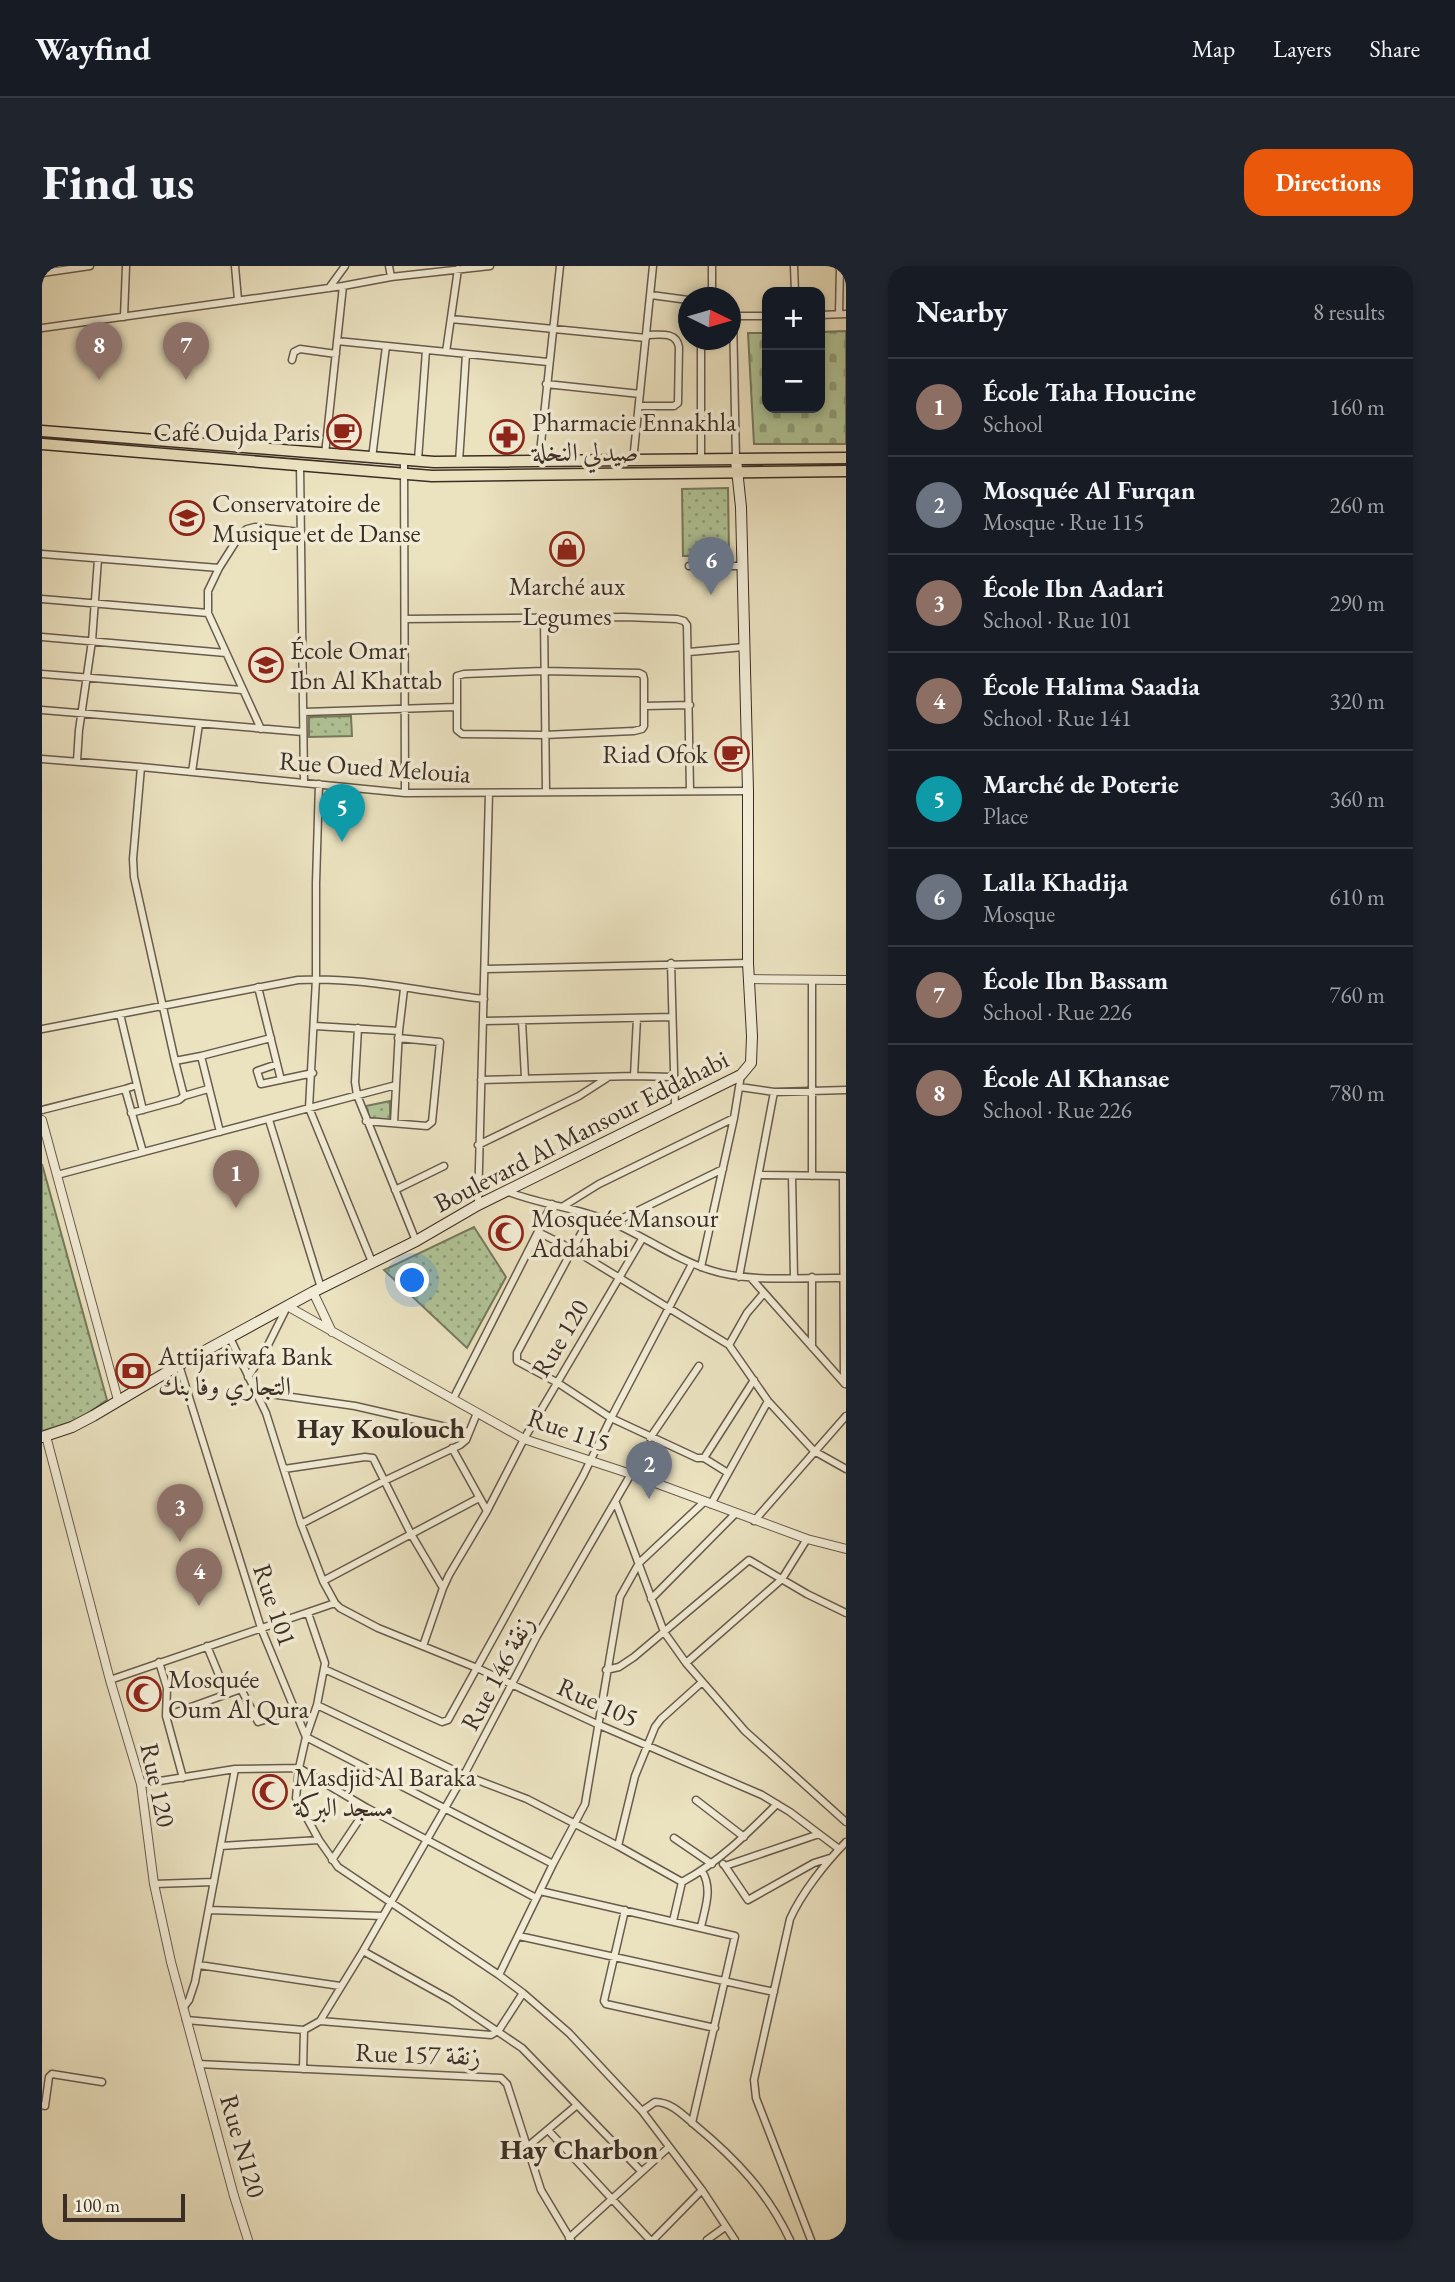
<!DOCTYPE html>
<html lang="en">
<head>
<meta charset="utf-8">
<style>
  :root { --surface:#171b24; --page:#20242c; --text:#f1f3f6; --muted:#9ea1a6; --line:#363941; --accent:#ea580c }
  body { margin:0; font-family:"EB Garamond",Amiri,serif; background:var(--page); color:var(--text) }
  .controls { position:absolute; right:21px; top:21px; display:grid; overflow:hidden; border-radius:14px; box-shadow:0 4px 10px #0003 }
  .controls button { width:63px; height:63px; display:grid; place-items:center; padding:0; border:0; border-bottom:2px solid var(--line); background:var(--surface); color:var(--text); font:35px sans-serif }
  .compass { position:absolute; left:636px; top:21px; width:63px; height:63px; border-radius:50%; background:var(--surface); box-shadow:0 4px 10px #0003; rotate:95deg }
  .scale { position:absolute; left:21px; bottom:18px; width:122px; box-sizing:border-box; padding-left:7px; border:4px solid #3c2e25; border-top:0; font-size:19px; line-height:24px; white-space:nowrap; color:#3c2e25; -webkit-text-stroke:5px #f2ecd6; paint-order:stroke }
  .you { position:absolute; left:371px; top:1015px; width:24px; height:24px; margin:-18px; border:5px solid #fff; border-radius:50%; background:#1a73e8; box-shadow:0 0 0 10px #1a73e833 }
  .badge { display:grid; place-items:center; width:46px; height:46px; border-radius:50%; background:var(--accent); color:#fff; font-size:23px; font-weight:700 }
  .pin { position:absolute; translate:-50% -58px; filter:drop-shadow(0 2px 4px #0008) }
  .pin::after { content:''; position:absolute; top:37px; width:24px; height:21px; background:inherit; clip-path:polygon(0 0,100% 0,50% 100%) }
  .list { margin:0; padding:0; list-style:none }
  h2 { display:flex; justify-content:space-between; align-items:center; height:91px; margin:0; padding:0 28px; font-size:30px }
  h2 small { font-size:23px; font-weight:400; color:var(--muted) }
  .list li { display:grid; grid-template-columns:46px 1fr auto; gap:21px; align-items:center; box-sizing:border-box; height:98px; padding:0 28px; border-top:2px solid var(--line) }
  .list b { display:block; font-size:26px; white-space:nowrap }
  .list p { margin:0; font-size:23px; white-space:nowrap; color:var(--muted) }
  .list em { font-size:23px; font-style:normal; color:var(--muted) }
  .map { position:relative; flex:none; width:804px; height:1974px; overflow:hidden; border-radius:21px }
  header { display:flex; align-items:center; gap:42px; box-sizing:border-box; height:98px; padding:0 35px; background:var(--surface); border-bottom:2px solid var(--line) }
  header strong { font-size:33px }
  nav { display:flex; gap:38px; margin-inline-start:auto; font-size:24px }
  .intro { display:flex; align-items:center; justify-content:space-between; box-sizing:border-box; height:168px; padding:0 42px }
  h1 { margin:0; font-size:49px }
  .button { padding:18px 32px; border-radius:21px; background:var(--accent); color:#fff; font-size:24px; font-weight:700 }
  main { display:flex; gap:42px; padding:0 42px }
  aside { flex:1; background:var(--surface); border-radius:21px; box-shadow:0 4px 10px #0003 }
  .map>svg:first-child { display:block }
  .cemetery { fill:url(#cemetery-stones); stroke:#76795e; stroke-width:2 }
  .park { fill:url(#park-dots); stroke:#76795e; stroke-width:2 }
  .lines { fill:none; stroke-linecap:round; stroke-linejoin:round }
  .minor-casing { stroke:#685b4c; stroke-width:9 }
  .tertiary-casing { stroke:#685b4c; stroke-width:10 }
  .secondary-casing { stroke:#3c2e25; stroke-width:12 }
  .primary-casing { stroke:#3c2e25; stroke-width:13 }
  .minor { stroke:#f2ecd6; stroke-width:6 }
  .tertiary { stroke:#f2ecd6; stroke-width:8 }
  .secondary { stroke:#f2ecd6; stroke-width:10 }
  .primary { stroke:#ebe2c0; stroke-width:10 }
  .labels { text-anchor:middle; stroke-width:7; stroke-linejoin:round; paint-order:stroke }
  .poi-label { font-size:26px; fill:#3c2e25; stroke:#f2ecd6; text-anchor:start }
  .street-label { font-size:26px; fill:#3c2e25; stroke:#f2ecd6 }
  .neighbourhood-label { font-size:28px; font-weight:bold; fill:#3c2e25; stroke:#f2ecd6 }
</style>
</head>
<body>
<header>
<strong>Wayfind</strong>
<nav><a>Map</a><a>Layers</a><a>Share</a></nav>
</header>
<div class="intro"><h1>Find us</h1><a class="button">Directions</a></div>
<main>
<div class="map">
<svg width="804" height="1974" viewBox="0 0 804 1974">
  <defs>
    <pattern id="cemetery-stones" width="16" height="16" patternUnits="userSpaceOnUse" patternTransform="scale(1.75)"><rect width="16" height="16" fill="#b1c497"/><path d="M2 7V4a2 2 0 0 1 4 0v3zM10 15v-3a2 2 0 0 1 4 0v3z" fill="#91a07b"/></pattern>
    <pattern id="park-dots" width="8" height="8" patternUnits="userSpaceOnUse" patternTransform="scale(1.75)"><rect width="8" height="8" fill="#b1c497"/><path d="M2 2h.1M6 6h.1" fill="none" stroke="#91a07b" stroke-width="1.8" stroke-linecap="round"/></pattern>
  </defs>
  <rect width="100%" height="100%" fill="#ebe2c0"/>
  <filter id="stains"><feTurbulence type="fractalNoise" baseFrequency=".00286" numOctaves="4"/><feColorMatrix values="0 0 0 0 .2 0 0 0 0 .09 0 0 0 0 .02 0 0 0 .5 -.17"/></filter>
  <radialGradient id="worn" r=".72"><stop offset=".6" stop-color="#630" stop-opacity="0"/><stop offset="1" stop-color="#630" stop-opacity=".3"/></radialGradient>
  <path class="cemetery" d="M 804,65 L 804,178 L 712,178 L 706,67 L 725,67 L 725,142 L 778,142 L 778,66 Z"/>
  <path class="park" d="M 686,222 L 687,289 L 641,290 L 640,223 Z
    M 309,450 L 310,470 L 267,471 L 267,451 Z
    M 348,835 L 348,856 L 328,853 L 324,840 Z
    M 0,898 L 65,1134 L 36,1154 L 0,1165 Z
    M 432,961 L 464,1011 L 425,1082 L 342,1004 Z"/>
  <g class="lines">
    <g class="minor-casing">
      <path id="minor" d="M 193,0 L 196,34
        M 347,0 L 349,11
        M 670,0 L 670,32
        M 752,0 L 753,26
        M 0,7 L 48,0
        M 287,22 L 303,0
        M 609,29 L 646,34
        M 797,48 L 798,0
        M 778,49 L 804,48
        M 690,50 L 725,50
        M 691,50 L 694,194
        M 82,51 L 84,0
        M 409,53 L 604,72
        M 0,62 L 301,20 L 349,11 L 448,0
        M 295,75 L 506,96
        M 404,86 L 416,3
        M 250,94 L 252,86 L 258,83 L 294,88
        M 504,118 L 598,128
        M 598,140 L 632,140 L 636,137 L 637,81 C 634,65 618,69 604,69
        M 283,188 L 301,20
        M 330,192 L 344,80
        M 362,194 L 363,527
        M 376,194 L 384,84
        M 659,194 L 659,74
        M 591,195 L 611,0
        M 417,196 L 424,88
        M 497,196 L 518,0
        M 258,198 L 262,516
        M 0,288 L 177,302
        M 647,300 L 700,300
        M 0,333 L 166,347
        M 502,352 L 504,526
        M 363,353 L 582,351 L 635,353 L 642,355 L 645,359 L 648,525
        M 0,371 L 184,387
        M 647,386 L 702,381
        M 502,405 L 597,407 L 601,409 L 602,413 L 602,460 L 600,463 L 592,465 L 502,469 L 420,468 L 415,464 L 415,410 L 422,408 Z
        M 0,408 L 200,424
        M 603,440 L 648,439
        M 0,444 L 261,466
        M 262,446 L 414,441
        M 219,463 L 166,347 L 166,325 L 177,302 L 198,269 L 205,263 L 213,261 L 258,266
        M 0,493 L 99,501 L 363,527 L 706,525
        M 35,495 L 37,464 L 50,375 L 56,293
        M 99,501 L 91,593 L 92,611 L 133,795
        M 150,506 L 157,458
        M 277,518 L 274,617 L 274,713 L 267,842 L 330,996
        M 629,697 L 633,841
        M 443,703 L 706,697
        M 216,721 L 239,814
        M 78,748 L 95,819 L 83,823 L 101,886
        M 442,755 L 630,751
        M 480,755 L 483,812
        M 273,760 L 357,765
        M 316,762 L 313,816 L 315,829 L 374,975
        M 0,763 L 256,714 C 315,710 383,726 442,733
        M 159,790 L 229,772
        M 235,798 L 215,805 L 219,818 L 271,807
        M 592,810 L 595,752
        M 439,814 L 592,810 L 631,811
        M 95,819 L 101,844
        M 698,821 L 732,826 L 804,824
        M 166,823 L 142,830 L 133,795 L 159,790 L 178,866
        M 0,844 L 83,823
        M 89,847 L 137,834 L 142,830
        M 227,854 L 279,1022
        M 324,855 L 385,860 L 390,856 L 398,776 L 356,772
        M 352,857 L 357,765 L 362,723
        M 436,879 L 537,830 L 565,812
        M 15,909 L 354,819
        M 717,909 L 802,910
        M 750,910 L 752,1011
        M 770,910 L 770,714
        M 801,910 L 802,1117
        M 353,924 L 402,900
        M 464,925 C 496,938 530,941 562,953 C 598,967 630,992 668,1004 C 707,1017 760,1011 801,1012
        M 436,939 L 447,527
        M 520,941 L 557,918 L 692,852
        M 549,949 L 475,1087 L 475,1095 L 516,1117 L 569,1152 L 655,1192 L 662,1192 L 686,1207
        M 573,959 L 581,952 L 681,903
        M 496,966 L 532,984 L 687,1079 L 726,1135 L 772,1185 L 804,1203
        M 659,1001 L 692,852 L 699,809
        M 697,1011 L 732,826
        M 770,1011 L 770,1081
        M 709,1012 L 803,1118
        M 188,1072 L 224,1147 L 259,1258 L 281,1315 L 293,1337 L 298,1342 L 336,1362 L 435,1402 L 555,1458 L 720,1529 L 748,1546 L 797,1583
        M 687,1079 L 705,1047 L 722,1027
        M 137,1099 L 219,1362 L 264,1471 L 257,1502 L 254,1532 L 277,1574 L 296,1601 L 457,1709 L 481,1727 L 527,1767 L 600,1845 L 660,1924 L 693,1974
        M 206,1111 L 223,1085 L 244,1043
        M 214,1126 L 313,1140 L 426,1166
        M 411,1133 L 510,938
        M 608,1172 L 657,1100
        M 410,1182 L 445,1245
        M 662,1192 L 712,1114
        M 242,1203 L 323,1191 L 331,1192 L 369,1268 L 401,1322
        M 574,1237 L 622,1366 L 644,1397 L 703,1465 L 804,1556
        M 669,1238 L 726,1135
        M 712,1255 L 804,1150
        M 259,1258 L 342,1215 L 418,1179 L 424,1174 L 435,1147
        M 281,1315 L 437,1232
        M 609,1333 L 693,1248
        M 266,1347 L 283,1397 L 275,1439 L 264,1471 L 511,1598
        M 165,1380 L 184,1426
        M 381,1380 L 401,1322 L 407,1309 L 445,1245 L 482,1173 L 600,973
        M 117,1396 L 125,1422 L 124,1450 L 141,1512
        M 644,1397 L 740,1313 L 765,1273
        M 282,1403 L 400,1456 L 406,1454 L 541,1210 L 569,1152 L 650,998
        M 564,1404 L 577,1401 L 592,1391 L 707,1294 L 765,1328 L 804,1347
        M 68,1414 L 293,1337
        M 275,1439 L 422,1509 L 485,1533 L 576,1580 L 640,1616
        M 124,1450 L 199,1423 L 216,1456 L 252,1445
        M 99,1518 L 193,1503 L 257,1502 L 325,1542 L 494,1632
        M 654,1534 L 702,1571
        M 632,1572 L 670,1598
        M 179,1580 L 277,1574
        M 576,1580 L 593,1510 L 613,1461 L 619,1453 L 659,1417
        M 290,1594 L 325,1542
        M 681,1598 L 683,1600 L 777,1568
        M 683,1600 L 706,1634 L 772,1597 L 788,1592
        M 640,1616 C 677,1596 705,1568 735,1538
        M 112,1618 L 172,1616
        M 498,1625 L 693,1670 L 650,1857
        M 167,1644 L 341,1650
        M 583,1644 L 562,1735 L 564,1738 L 673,1762
        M 631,1655 L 640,1616
        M 659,1661 C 663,1642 671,1623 660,1605
        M 477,1670 L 732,1726
        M 321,1685 L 409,1734 L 480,1782 L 599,1905
        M 157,1699 L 298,1720
        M 457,1709 L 511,1598 L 543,1538 L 578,1331 L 597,1297 L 662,1236
        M 141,1742 L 147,1734 L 153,1716 L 193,1503
        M 144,1754 L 262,1764
        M 278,1755 L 449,1769 L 457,1764 L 481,1727
        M 262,1764 L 278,1755 L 321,1685 L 422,1509 L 495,1370 L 589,1208
        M 156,1798 L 459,1812 L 465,1818 L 499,1924 L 529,1974
        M 261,1803 L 262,1764
        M 0,1839 L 3,1840 L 7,1811 L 10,1808 L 60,1816
        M 600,1845 L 613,1836 C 630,1836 642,1850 654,1860 C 694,1893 726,1927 748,1974
        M 506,1864 L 608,1974
        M 484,1882 L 535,1839
        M 527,1972 L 627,1881
        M 611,1974 L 660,1924
        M 665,1974 L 683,1961
        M 769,1974 L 714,1832 L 712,1814 L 748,1653 C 759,1628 784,1596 804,1576"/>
    </g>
    <g class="tertiary-casing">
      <path id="tertiary" d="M 707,713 L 804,714
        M 0,854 L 76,1134
        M 271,1026 L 290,1066
        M 245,1040 L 482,1173 L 589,1208 L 765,1273 L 804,1283
        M 4,1170 L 68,1414 L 99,1518 L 112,1618 L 129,1696 L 192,1930 L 206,1974"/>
    </g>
    <g class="secondary-casing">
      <path id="secondary" d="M 0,1171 L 30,1161 L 51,1150 L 137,1099 L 271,1026 L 374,975 L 436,939 L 699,809 L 709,797 L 710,770 L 706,697 L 706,525 L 699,241 L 694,194"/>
    </g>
    <g class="primary-casing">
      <path id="primary" d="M 0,165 L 392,196 L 804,192
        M 0,178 L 390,210 L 804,205"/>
    </g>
    <use href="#minor" class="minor"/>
    <use href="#tertiary" class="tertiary"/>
    <use href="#secondary" class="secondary"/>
    <use href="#primary" class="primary"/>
  </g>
  <defs>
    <g id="cafe-ring" transform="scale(1.75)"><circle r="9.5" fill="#f2ecd6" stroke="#8f2418" stroke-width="1.5"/><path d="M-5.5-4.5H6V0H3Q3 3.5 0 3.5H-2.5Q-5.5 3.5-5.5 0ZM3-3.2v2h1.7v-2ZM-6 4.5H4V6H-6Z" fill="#8f2418"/></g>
    <g id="pharmacy-ring" transform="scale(1.75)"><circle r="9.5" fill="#f2ecd6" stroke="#8f2418" stroke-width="1.5"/><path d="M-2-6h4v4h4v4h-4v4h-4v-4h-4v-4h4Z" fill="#8f2418"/></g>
    <g id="school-ring" transform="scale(1.75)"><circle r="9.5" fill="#f2ecd6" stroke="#8f2418" stroke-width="1.5"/><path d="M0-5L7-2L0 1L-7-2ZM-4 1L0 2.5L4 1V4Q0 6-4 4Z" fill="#8f2418"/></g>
    <g id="shop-ring" transform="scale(1.75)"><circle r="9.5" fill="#f2ecd6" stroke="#8f2418" stroke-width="1.5"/><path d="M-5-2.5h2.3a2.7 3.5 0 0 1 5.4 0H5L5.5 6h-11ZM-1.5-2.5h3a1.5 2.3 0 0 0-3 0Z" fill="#8f2418"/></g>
    <g id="mosque-ring" transform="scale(1.75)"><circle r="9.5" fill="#f2ecd6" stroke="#8f2418" stroke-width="1.5"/><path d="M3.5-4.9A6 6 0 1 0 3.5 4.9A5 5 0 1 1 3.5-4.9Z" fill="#8f2418"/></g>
    <g id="bank-ring" transform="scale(1.75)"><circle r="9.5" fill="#f2ecd6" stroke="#8f2418" stroke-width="1.5"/><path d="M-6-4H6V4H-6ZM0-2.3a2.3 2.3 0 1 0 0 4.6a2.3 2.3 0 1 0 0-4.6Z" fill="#8f2418"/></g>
  </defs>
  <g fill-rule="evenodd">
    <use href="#cafe-ring" x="302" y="166"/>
    <use href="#pharmacy-ring" x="465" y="171"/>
    <use href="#school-ring" x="145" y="252"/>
    <use href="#shop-ring" x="525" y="283"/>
    <use href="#school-ring" x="224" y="399"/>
    <use href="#cafe-ring" x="690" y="488"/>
    <use href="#mosque-ring" x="464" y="967"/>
    <use href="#bank-ring" x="91" y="1105"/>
    <use href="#mosque-ring" x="102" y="1428"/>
    <use href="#mosque-ring" x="228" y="1526"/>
  </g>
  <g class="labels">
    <g class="poi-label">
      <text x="490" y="165">Pharmacie Ennakhla<tspan x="490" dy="30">صيدلي النخلة</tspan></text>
      <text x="278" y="175" text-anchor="end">Café Oujda Paris</text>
      <text x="170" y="246">Conservatoire de<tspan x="170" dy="30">Musique et de Danse</tspan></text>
      <text x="525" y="329" text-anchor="middle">Marché aux<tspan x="525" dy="30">Legumes</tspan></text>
      <text x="248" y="393">École Omar<tspan x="248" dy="30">Ibn Al Khattab</tspan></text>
      <text x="666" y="497" text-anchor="end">Riad Ofok</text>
      <text x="489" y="961">Mosquée Mansour<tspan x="489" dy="30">Addahabi</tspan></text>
      <text x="116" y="1099">Attijariwafa Bank<tspan x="116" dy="30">التجاري وفا بنك</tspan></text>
      <text x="126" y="1422">Mosquée<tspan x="126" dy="30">Oum Al Qura</tspan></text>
      <text x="252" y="1520">Masdjid Al Baraka<tspan x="252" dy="30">مسجد البركة</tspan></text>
    </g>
    <g class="street-label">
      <text transform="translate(333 501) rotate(4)" y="9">Rue Oued Melouia</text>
      <text transform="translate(539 865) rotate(-27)" y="9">Boulevard Al Mansour Eddahabi</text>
      <text transform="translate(518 1072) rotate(-59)" y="9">Rue 120</text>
      <text transform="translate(527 1164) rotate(19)" y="9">Rue 115</text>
      <text transform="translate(233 1339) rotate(71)" y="9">Rue 101</text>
      <text transform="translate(455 1407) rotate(-62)" y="9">Rue 146 زنقة</text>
      <text transform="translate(556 1436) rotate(24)" y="9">Rue 105</text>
      <text transform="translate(116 1519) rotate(78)" y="9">Rue 120</text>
      <text transform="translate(376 1788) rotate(2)" y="9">Rue 157 زنقة</text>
      <text transform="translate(201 1880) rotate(74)" y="9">Rue N120</text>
    </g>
    <g class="neighbourhood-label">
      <text x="339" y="1172">Hay Koulouch</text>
      <text x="537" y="1893">Hay Charbon</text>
    </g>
  </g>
  <rect width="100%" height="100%" filter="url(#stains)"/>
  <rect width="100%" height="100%" fill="url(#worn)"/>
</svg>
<div class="controls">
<button>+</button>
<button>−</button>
</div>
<svg class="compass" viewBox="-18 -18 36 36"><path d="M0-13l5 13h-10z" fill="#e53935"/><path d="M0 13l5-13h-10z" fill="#9ea1a6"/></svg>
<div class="scale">100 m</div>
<div class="you"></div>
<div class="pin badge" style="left:194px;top:942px;background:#8d6e63">1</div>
<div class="pin badge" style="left:607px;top:1233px;background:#6b7280">2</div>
<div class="pin badge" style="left:138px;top:1276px;background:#8d6e63">3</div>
<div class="pin badge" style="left:157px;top:1340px;background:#8d6e63">4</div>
<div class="pin badge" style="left:300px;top:576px;background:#0f9aa8">5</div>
<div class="pin badge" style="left:669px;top:329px;background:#6b7280">6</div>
<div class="pin badge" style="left:144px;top:114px;background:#8d6e63">7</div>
<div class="pin badge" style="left:57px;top:114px;background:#8d6e63">8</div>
</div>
<aside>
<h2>Nearby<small>8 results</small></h2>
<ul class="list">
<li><span class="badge" style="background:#8d6e63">1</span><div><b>École Taha Houcine</b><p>School</p></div><em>160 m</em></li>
<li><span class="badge" style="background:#6b7280">2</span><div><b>Mosquée Al Furqan</b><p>Mosque · Rue 115</p></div><em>260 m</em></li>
<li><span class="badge" style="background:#8d6e63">3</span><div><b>École Ibn Aadari</b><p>School · Rue 101</p></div><em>290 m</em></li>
<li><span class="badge" style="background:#8d6e63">4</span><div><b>École Halima Saadia</b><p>School · Rue 141</p></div><em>320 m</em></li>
<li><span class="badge" style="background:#0f9aa8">5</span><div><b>Marché de Poterie</b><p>Place</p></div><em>360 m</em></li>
<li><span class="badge" style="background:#6b7280">6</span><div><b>Lalla Khadija</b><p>Mosque</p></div><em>610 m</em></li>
<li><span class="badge" style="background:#8d6e63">7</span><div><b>École Ibn Bassam</b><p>School · Rue 226</p></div><em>760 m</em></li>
<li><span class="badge" style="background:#8d6e63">8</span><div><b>École Al Khansae</b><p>School · Rue 226</p></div><em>780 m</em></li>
</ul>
</aside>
</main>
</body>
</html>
